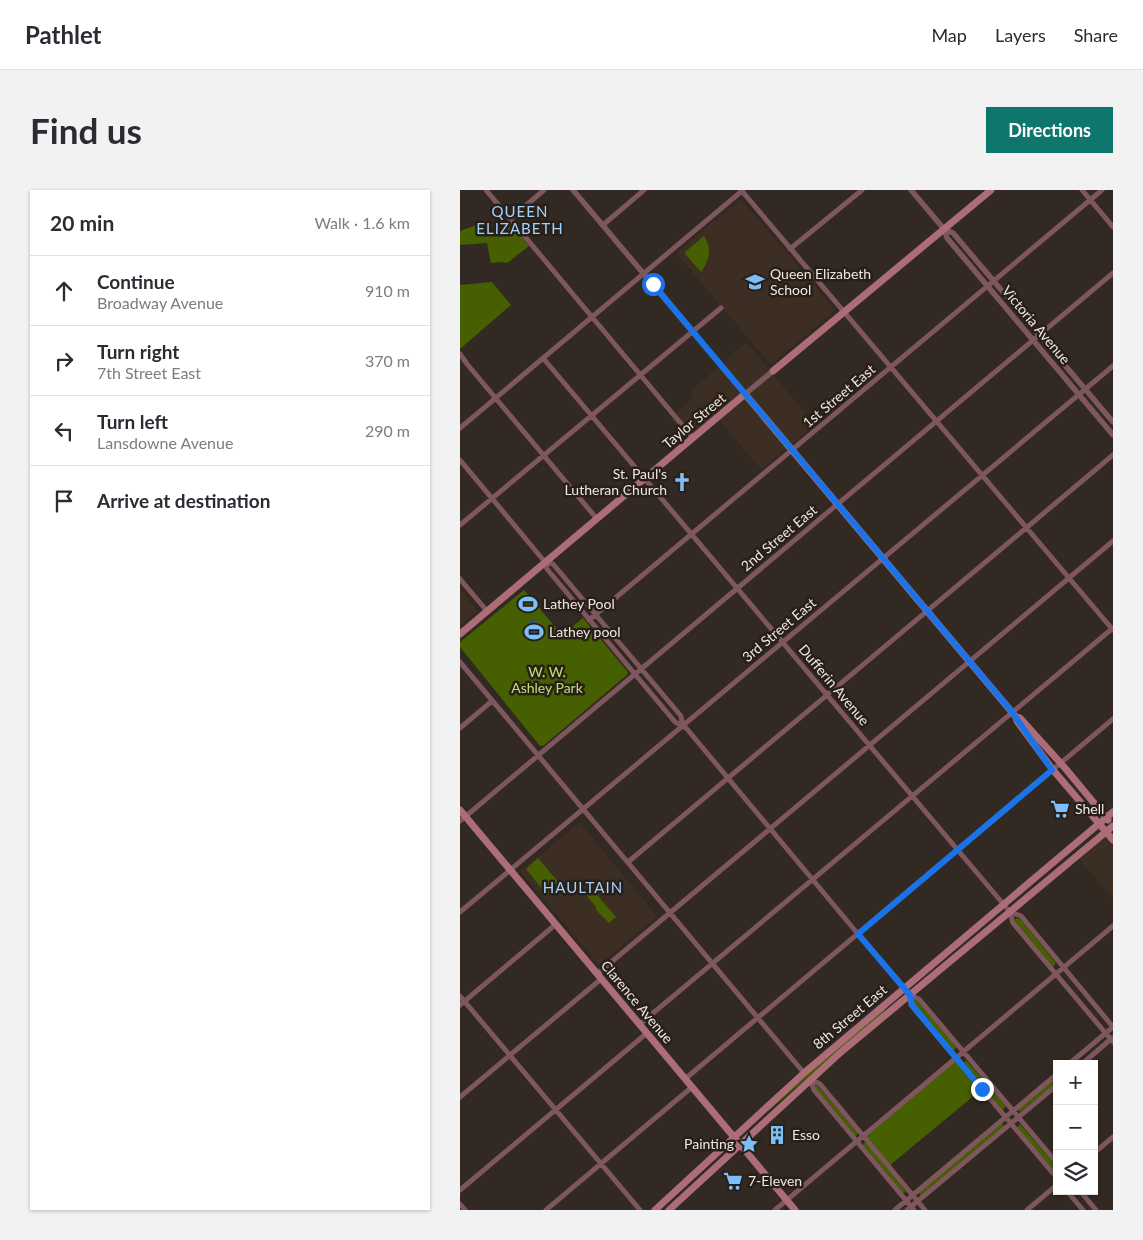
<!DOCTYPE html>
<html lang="en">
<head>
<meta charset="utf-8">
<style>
  :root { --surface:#fff; --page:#f2f2f3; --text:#2b2b33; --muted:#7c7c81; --line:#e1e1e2; --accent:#0f766e }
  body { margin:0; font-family:Lato,sans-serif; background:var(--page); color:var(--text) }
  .controls { position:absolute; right:15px; bottom:15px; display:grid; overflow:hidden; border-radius:0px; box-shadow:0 1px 4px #0004 }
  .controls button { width:45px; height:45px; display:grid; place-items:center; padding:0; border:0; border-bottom:1px solid var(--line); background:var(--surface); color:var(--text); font:25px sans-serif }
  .stop { position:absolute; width:15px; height:15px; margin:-11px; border:4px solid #1a73e8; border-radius:50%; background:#fff }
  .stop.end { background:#1a73e8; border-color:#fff; box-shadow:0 1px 5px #0008 }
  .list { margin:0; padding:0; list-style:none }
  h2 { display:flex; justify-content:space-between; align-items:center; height:65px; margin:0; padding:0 20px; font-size:21px }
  h2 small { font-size:16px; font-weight:400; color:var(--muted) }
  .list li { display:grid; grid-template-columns:32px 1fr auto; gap:15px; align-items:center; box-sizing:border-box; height:70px; padding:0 20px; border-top:1px solid var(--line) }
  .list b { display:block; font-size:19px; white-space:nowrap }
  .list p { margin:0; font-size:16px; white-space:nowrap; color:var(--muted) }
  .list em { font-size:16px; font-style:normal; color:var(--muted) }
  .icon { flex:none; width:28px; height:28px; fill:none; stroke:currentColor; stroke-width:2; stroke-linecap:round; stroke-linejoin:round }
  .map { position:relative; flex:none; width:653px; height:1020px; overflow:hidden; border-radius:0px }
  header { display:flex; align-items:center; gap:30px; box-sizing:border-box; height:70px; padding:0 25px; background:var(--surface); border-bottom:1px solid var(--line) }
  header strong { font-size:24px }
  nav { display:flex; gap:28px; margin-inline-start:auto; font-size:18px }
  .intro { display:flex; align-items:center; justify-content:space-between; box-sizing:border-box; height:120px; padding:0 30px }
  h1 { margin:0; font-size:35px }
  .button { padding:12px 22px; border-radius:0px; background:var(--accent); color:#fff; font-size:18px; font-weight:700 }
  main { display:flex; gap:30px; padding:0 30px }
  aside { flex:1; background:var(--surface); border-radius:0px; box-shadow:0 1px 4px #0004 }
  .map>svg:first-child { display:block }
  .built { fill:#3c2e22 }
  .green { fill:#455f01 }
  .water { fill:#2e5095 }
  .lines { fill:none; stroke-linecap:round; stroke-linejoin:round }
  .minor { stroke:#7e565d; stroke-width:5 }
  .tertiary { stroke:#7e565d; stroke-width:5.5 }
  .secondary { stroke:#ac6d79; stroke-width:7 }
  .route { stroke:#1a73e8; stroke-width:6 }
  .labels { text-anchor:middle; stroke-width:5; stroke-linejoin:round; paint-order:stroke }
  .poi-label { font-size:14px; fill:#ede7e2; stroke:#281f18; text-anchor:start }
  .street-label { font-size:14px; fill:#ede7e2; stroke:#281f18 }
  .park-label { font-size:14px; fill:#b9e270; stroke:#281f18 }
  .neighbourhood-label { font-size:15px; letter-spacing:1px; fill:#a2d3ff; stroke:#281f18 }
</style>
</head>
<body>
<header>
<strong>Pathlet</strong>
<nav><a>Map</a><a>Layers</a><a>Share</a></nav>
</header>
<div class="intro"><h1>Find us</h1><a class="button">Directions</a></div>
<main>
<aside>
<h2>20 min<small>Walk · 1.6 km</small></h2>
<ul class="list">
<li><svg class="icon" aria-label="ahead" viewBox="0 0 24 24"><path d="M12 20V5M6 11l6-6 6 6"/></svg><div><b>Continue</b><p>Broadway Avenue</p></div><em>910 m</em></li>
<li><svg class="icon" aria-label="right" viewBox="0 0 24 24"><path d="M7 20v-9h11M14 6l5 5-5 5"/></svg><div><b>Turn right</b><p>7th Street East</p></div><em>370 m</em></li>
<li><svg class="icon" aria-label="left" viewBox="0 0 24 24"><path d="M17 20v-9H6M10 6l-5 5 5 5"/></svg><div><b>Turn left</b><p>Lansdowne Avenue</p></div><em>290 m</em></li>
<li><svg class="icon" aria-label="arrive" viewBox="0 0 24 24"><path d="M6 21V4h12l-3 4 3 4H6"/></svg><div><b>Arrive at destination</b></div></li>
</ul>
</aside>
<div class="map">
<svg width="653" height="1020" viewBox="0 0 653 1020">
  <rect width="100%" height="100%" fill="#322922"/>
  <path class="built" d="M 281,9 L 375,120 L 311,175 L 216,63 Z
    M 286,152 L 355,235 L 301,279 L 259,230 L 231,253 L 210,228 L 234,207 L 230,202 Z
    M 0,398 L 17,421 L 0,435 Z
    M 120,633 L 197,726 L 139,775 L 60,681 Z
    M 646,642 L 653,650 L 653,709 L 617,666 Z"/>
  <path class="green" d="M 50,33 L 69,56 L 47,73 L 41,72 L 31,73 L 27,53 L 0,55 L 0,41 L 17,35 L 25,47 L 36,43 Z
    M 244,46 C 252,59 250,70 241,82 L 225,64 L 225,62 Z
    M 32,92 L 51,115 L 0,159 L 0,95 Z
    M 64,400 L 102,445 L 123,428 L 167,481 L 168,484 L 83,556 L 80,556 L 0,457 L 0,452 Z
    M 78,668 L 100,694 L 87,705 L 66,679 Z
    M 132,699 L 156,727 L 149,733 L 136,720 L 136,717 L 126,705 Z
    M 556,728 L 560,729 L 596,773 L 593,777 L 556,733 L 555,730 Z
    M 456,809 L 497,857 L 493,861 L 452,813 Z
    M 429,815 L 420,826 L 306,923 L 321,907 Z
    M 496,868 L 522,899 L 429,976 L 404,946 Z
    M 506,870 L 546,916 L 543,920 L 503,874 Z
    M 597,886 L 597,892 L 560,922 L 558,919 Z
    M 357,895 L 397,942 L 397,945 L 395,946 L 354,897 Z
    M 542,933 L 544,936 L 461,1005 L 458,1002 Z
    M 560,934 L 597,977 L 597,984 L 557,938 Z
    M 404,953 L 407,953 L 446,1002 L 443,1003 L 403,955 Z"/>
  <path class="water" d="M 76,431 L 82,438 L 75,445 L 75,451 L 72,451 L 67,447 L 71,444 L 67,439 L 69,432 Z"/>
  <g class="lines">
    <path class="minor" d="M 26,0 L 233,248
      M 281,0 L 653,440
      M 622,0 L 653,37
      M 50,29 L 84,0
      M 143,35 L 184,0
      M 330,59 L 402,0
      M 0,164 L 7,174 L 137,329
      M 83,168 L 550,722 L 553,733 L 653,852
      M 0,238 L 283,0
      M 0,270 L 85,372 L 87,379 L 215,532 L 223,536
      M 0,335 L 261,118
      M 85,372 L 93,374 L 221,526 L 223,536 L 227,539 L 443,798 L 449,805 L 459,809 L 597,973
      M 0,389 L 27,421
      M 129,430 L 642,0
      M 0,472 L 344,883
      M 0,538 L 32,511
      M 0,631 L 653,83
      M 168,672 L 653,265
      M 0,722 L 653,176
      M 550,722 L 561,726 L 653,837
      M 137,784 L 653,351
      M 449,805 L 451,815 L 597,988
      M 0,806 L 180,1020
      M 0,815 L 96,734
      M 180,834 L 653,438
      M 609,874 L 653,837
      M 622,874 L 652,848
      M 225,889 L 653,529
      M 350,889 L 360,894 L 465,1020
      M 350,889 L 354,900 L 454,1020
      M 0,907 L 141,789
      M 634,963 L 653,947
      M 0,1000 L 187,843
      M 607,1001 L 623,1020
      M 620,1001 L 636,1020
      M 0,1014 L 5,1020
      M 86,1020 L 232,897
      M 315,1020 L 653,736
      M 435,1020 L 597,884
      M 447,1020 L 597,895
      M 567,1020 L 597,995"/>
    <path class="tertiary" d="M 113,0 L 285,204 L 313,181
      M 451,0 L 484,39 L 487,48 L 653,245
      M 484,39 L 493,43 L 653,232"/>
    <path class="secondary" d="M 313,181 L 531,0
      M 0,444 L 285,204 L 556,527 L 557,531 L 593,580 L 653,650
      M 556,527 L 560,528 L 605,578 L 648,630
      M 0,620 L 335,1020
      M 195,1020 L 344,883 L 653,622
      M 209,1020 L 381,862 L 653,636"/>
  </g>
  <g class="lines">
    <path class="route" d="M 193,94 L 552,522 L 592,580 L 398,744 L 450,805 L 452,815 L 522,899"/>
  </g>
  <defs>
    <g id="school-bare" transform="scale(1.5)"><path d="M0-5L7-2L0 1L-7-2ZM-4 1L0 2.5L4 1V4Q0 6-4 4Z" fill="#7bbef8" stroke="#281f18" stroke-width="2.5" paint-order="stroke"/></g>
    <g id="church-bare" transform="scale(1.5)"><path d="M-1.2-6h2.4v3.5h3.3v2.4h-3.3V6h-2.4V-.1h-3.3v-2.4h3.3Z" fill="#7bbef8" stroke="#281f18" stroke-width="2.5" paint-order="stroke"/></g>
    <g id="stadium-bare" transform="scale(1.5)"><path d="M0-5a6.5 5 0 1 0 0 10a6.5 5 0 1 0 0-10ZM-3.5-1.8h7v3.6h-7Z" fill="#7bbef8" stroke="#281f18" stroke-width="2.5" paint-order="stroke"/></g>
    <g id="supermarket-bare" transform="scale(1.5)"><path d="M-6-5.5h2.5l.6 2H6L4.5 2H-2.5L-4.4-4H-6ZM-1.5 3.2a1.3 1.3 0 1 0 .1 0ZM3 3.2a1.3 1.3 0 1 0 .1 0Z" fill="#7bbef8" stroke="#281f18" stroke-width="2.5" paint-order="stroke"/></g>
    <g id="building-bare" transform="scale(1.5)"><path d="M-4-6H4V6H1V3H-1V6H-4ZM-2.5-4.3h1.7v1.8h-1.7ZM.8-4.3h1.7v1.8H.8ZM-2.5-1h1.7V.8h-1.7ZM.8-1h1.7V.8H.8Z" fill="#7bbef8" stroke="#281f18" stroke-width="2.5" paint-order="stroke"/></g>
    <g id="sight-bare" transform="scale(1.5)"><path d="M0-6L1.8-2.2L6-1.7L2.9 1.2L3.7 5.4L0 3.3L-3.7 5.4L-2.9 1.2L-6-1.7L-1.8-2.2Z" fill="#7bbef8" stroke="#281f18" stroke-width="2.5" paint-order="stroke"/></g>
  </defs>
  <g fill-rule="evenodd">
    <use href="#school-bare" x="295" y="92"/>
    <use href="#church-bare" x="222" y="292"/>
    <use href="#stadium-bare" x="68" y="414"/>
    <use href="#stadium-bare" x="74" y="442"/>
    <use href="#supermarket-bare" x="600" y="619"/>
    <use href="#building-bare" x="317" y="945"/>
    <use href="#sight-bare" x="289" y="954"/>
    <use href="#supermarket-bare" x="273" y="991"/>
  </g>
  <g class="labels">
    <g class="poi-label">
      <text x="310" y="89">Queen Elizabeth<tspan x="310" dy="16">School</tspan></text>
      <text x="207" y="289" text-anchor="end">St. Paul's<tspan x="207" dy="16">Lutheran Church</tspan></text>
      <text x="83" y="419">Lathey Pool</text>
      <text x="89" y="447">Lathey pool</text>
      <text x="615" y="624">Shell</text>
      <text x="332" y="950">Esso</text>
      <text x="274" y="959" text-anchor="end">Painting</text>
      <text x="288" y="996">7-Eleven</text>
    </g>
    <g class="street-label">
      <text transform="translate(576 135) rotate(50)" y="5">Victoria Avenue</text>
      <text transform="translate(379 206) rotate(-40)" y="5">1st Street East</text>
      <text transform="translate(234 231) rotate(-40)" y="5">Taylor Street</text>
      <text transform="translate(319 348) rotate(-40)" y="5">2nd Street East</text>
      <text transform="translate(319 440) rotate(-40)" y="5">3rd Street East</text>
      <text transform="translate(374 495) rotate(50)" y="5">Dufferin Avenue</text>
      <text transform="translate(177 812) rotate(50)" y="5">Clarence Avenue</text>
      <text transform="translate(390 827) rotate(-40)" y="5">8th Street East</text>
    </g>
    <g class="park-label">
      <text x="87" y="487">W. W.<tspan x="87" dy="16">Ashley Park</tspan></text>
    </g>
    <g class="neighbourhood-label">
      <text x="60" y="27">QUEEN<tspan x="60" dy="17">ELIZABETH</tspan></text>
      <text x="123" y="703">HAULTAIN</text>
    </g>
  </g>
</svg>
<div class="controls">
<button>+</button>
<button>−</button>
<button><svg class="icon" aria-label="layers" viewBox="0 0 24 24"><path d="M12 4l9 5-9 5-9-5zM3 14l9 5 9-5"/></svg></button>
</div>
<div class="stop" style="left:193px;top:94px"></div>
<div class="stop end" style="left:522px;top:899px"></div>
</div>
</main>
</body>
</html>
